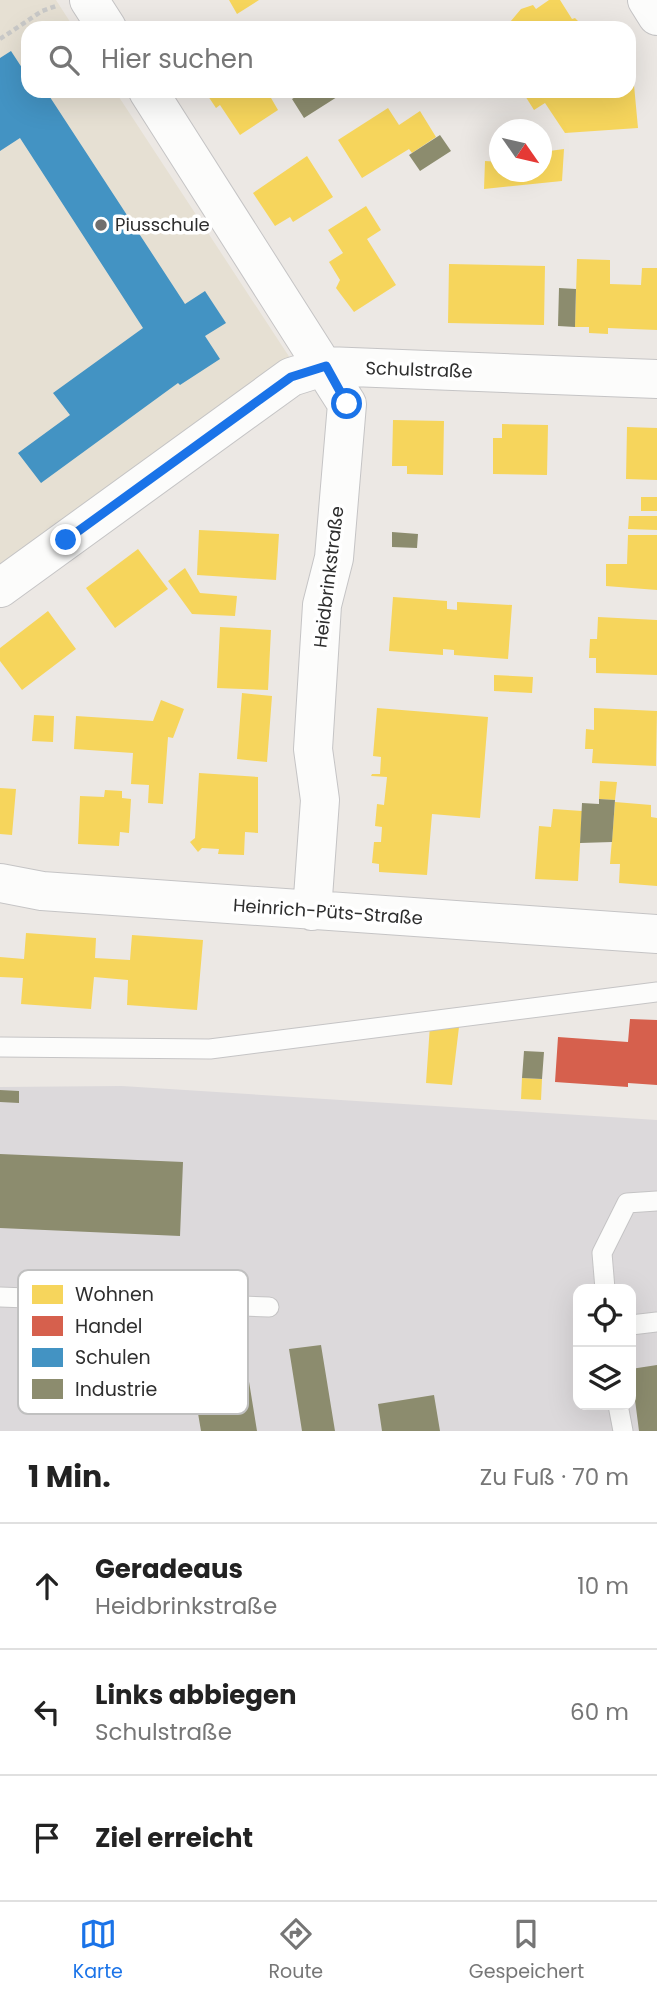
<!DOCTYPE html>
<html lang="de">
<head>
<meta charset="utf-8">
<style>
  :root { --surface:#fff; --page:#f2f2f2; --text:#222; --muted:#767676; --line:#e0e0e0; --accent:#1a73e8 }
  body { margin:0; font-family:Poppins,sans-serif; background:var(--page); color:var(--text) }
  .controls { position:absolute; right:21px; bottom:21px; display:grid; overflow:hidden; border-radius:14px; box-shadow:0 7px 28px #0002 }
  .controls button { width:63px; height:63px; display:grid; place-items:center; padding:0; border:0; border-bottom:2px solid var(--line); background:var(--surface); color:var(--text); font:35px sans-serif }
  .compass { position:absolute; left:489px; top:119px; width:63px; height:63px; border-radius:50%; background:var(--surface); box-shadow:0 7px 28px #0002; rotate:124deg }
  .stop { position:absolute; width:21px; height:21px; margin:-16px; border:5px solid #1a73e8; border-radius:50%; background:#fff }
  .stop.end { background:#1a73e8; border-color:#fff; box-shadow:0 2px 7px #0008 }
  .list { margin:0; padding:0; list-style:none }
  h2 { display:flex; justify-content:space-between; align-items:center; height:91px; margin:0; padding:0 28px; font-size:30px }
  h2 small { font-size:23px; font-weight:400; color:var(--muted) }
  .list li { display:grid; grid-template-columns:46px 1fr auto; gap:21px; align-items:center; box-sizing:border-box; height:126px; padding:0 28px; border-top:2px solid var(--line) }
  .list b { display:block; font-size:26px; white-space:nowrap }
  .list p { margin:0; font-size:23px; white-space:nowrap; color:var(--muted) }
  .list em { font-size:23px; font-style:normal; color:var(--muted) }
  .icon { flex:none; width:38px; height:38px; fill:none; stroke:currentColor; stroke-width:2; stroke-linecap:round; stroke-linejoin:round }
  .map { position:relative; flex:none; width:657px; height:1431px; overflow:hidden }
  .search { position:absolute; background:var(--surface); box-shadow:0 7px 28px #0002; left:21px; right:21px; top:21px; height:77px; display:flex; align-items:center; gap:18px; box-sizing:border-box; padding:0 24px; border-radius:21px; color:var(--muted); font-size:26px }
  .sheet { height:469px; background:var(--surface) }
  nav { display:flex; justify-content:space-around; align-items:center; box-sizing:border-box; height:98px; border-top:2px solid var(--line); background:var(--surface); font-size:19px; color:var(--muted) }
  nav a { display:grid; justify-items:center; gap:4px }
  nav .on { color:var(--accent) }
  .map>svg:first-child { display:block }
  .industrial { fill:#dcd9db; fill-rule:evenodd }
  .education { fill:#e6e0d3 }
  .homes { fill:#f6d55c }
  .shops { fill:#d6604d }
  .schools { fill:#4393c3 }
  .industry { fill:#8c8c6e }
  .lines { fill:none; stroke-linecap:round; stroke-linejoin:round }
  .service-casing { stroke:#c5c4c5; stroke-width:21 }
  .minor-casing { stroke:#c5c4c5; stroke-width:40 }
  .path { stroke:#c9c9c8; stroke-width:4.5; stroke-dasharray:5 3.5; stroke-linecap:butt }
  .service { stroke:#fcfcfb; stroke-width:19 }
  .minor { stroke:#fcfcfb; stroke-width:38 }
  .route { stroke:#1a73e8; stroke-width:9 }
  .poi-dot { fill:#706f6e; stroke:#fff; stroke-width:2.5 }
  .labels { text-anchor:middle; stroke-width:7; stroke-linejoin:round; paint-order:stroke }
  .poi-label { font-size:18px; fill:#2e2e2e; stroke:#fff; text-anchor:start }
  .street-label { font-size:18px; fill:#2e2e2e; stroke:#fff }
  .key { fill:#fff; stroke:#c0c0c0; stroke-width:2 }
  .key-label { font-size:19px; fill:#2e2e2e }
</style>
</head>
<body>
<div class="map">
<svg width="657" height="1431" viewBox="0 0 657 1431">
  <rect width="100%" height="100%" fill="#ece8e4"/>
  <path class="industrial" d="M 122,1086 L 657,1120 L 657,1431 L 0,1431 L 0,1087 ZM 578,1289 L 631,1289 L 631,1405 L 578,1405 Z"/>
  <path class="education" d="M 0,0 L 56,0 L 74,28 L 28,28 L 28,91 L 115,91 L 290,358 L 0,566 Z"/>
  <path class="homes" d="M 229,0 L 259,0 L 237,14 Z
    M 549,0 L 560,0 L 572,19 L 575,18 L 585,28 L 505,28 L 521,9 L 533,5 L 536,9 Z
    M 629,85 L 634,85 L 638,128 L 565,133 L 545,103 L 534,110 L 522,91 L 629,91 Z
    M 209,91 L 267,91 L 278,110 L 240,135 L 220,105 L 216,108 L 206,93 Z
    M 388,108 L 399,125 L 420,111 L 436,137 L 412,153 L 409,149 L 362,178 L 338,140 Z
    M 564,149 L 562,181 L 484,189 L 485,161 L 500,162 L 500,172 L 542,172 L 542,152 Z
    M 307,156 L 333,197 L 293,222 L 290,217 L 275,226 L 253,193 Z
    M 366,206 L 381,230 L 367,239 L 396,285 L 354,312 L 336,288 L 340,280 L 329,262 L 343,253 L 328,230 Z
    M 577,259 L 610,260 L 610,284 L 641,285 L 642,268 L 657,268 L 657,330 L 608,328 L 608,334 L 589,333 L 589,327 L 575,327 Z
    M 449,264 L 545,266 L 544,325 L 448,323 Z
    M 393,420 L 444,421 L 443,475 L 407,474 L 407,466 L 392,466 Z
    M 502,424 L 548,425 L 547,475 L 493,474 L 493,438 L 502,438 Z
    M 627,427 L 657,428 L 657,480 L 626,479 Z
    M 641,497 L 657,497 L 657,511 L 641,511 Z
    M 629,516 L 657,516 L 657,530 L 628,529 Z
    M 199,530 L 279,534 L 276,580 L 197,575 Z
    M 628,535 L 657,535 L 657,590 L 606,586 L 606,564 L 627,564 Z
    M 138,549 L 168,589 L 115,628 L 86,588 Z
    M 185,568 L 200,593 L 237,596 L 235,616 L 192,614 L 168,581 Z
    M 393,597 L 447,601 L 447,609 L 457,610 L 457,602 L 512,605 L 508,659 L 454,655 L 454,650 L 443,649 L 443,655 L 389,651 Z
    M 48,611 L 76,649 L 22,690 L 0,661 L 0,648 Z
    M 598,617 L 657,620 L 657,675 L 596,673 L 596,658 L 589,658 L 590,639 L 597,639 Z
    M 220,627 L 271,630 L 268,690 L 217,688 Z
    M 494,675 L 533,677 L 532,693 L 494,691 Z
    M 242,693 L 272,696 L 267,762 L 237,759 Z
    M 161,700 L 184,709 L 173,738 L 168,737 L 163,804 L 148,803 L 149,785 L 131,784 L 133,753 L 74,749 L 76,716 L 153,721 Z
    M 377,708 L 488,717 L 480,818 L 432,814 L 427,875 L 379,872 L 379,864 L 372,863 L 374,842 L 381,842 L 382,827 L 375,826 L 377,804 L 384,805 L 387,777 L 371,776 L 372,774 L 380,774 L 381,757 L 373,756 Z
    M 594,708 L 657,711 L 656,766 L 592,763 L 593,749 L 585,749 L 586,729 L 594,730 Z
    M 34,715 L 54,716 L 53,742 L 32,741 Z
    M 199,773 L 258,777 L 258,833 L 245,832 L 244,855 L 218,854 L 219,849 L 202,848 L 198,852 L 190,842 L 195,838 Z
    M 600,781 L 617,782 L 615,800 L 599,799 Z
    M 0,788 L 16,789 L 12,835 L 0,834 Z
    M 105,790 L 122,791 L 122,798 L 131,799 L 129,833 L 120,832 L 119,846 L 78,844 L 80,796 L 104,797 Z
    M 615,802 L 651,805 L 651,817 L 657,818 L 657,886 L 619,883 L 620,864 L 610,864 Z
    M 553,809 L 582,811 L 578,881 L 535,879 L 539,826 L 551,827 Z
    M 26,933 L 96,938 L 95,958 L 130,960 L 132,935 L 203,940 L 197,1010 L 127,1005 L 128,980 L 94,977 L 91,1009 L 21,1004 L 23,978 L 0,977 L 0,957 L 24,959 Z
    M 430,1025 L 459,1027 L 452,1085 L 426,1083 Z
    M 522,1078 L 542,1079 L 541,1100 L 521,1099 Z"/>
  <path class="shops" d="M 630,1019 L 657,1020 L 657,1085 L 628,1083 L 628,1087 L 555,1082 L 558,1037 L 628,1042 Z"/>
  <path class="schools" d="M 11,51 L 28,77 L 28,91 L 46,91 L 185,304 L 205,291 L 226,323 L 205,336 L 220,359 L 180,385 L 178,383 L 41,483 L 18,453 L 70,415 L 53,393 L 143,328 L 20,138 L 0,151 L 0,58 Z"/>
  <path class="industry" d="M 305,91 L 333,91 L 337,97 L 304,118 L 292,99 Z
    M 440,135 L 451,151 L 420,171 L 409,155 Z
    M 559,288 L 576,289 L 575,327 L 558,326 Z
    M 392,532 L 418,534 L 417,548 L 392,547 Z
    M 599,799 L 615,800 L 612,842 L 580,843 L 582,803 L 599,804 Z
    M 524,1051 L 544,1052 L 542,1079 L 522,1078 Z
    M 0,1090 L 19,1091 L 19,1103 L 0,1102 Z
    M 0,1154 L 183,1162 L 180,1236 L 0,1228 Z
    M 321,1345 L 335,1431 L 302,1431 L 289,1349 Z
    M 245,1357 L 257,1431 L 201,1431 L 190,1366 Z
    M 657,1365 L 657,1431 L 639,1431 L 631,1369 Z
    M 434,1395 L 440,1431 L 382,1431 L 378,1404 Z"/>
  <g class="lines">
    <g class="service-casing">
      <path id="service" d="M 0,1047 L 210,1049 L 657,992
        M 605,1289 L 602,1253 L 627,1203 L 657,1201
        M 0,1297 L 269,1307
        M 631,1325 L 657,1322
        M 618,1405 L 623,1431"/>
    </g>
    <g class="minor-casing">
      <path id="minor" d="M 89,0 L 107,28
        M 647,0 L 657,16
        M 148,91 L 347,404 L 334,558 L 322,605 L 313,749 L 320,800 L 312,911
        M 0,588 L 291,377 L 326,366 L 657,379
        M 0,883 L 42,891 L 657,934"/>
    </g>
    <path class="path" d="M 0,39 L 42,11 L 56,6"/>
    <use href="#service" class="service"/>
    <use href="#minor" class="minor"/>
  </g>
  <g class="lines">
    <path class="route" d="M 66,540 L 291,377 L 326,366 L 347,404"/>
  </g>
  <circle class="poi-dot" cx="101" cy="225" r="7"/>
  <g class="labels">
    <g class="poi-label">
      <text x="115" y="231">Piusschule</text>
    </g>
    <g class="street-label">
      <text transform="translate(419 370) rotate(2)" y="6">Schulstraße</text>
      <text transform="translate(329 577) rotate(-83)" y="6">Heidbrinkstraße</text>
      <text transform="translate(328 912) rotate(4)" y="6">Heinrich-Püts-Straße</text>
    </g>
  </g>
  <rect x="18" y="1270" width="230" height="144" rx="10" class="key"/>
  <rect x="32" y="1285" width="31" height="19" fill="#f6d55c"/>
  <rect x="32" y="1316" width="31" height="20" fill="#d6604d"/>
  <rect x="32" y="1348" width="31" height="19" fill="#4393c3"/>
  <rect x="32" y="1379" width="31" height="20" fill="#8c8c6e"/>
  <g class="key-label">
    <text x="75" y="1301">Wohnen</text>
    <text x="75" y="1333">Handel</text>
    <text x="75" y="1364">Schulen</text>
    <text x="75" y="1396">Industrie</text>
  </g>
</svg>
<div class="controls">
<button><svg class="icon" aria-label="locate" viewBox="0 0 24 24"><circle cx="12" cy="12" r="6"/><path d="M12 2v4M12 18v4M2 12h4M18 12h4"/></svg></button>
<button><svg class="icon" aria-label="layers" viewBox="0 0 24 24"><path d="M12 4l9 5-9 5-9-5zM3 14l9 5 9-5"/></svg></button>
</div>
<svg class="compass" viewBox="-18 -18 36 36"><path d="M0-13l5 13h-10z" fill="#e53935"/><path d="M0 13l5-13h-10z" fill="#767676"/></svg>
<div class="stop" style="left:347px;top:404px"></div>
<div class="stop end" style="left:66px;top:540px"></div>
<div class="search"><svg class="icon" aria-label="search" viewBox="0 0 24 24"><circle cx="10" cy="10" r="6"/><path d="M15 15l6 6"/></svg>Hier suchen</div>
</div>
<section class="sheet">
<h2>1 Min.<small>Zu Fuß · 70 m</small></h2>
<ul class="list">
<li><svg class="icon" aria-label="ahead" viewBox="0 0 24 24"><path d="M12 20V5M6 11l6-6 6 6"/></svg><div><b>Geradeaus</b><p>Heidbrinkstraße</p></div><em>10 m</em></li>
<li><svg class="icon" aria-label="left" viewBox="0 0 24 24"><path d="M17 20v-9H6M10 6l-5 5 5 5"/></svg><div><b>Links abbiegen</b><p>Schulstraße</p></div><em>60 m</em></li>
<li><svg class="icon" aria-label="arrive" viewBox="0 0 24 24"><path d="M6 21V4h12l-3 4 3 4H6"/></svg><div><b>Ziel erreicht</b></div></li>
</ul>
</section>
<nav>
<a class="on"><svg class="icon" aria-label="map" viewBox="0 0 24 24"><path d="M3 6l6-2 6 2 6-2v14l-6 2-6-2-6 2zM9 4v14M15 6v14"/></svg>Karte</a>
<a><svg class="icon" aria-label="directions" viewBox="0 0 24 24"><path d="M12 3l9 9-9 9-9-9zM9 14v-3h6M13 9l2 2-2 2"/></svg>Route</a>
<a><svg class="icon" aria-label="saved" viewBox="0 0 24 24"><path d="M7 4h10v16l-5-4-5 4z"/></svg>Gespeichert</a>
</nav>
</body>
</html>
